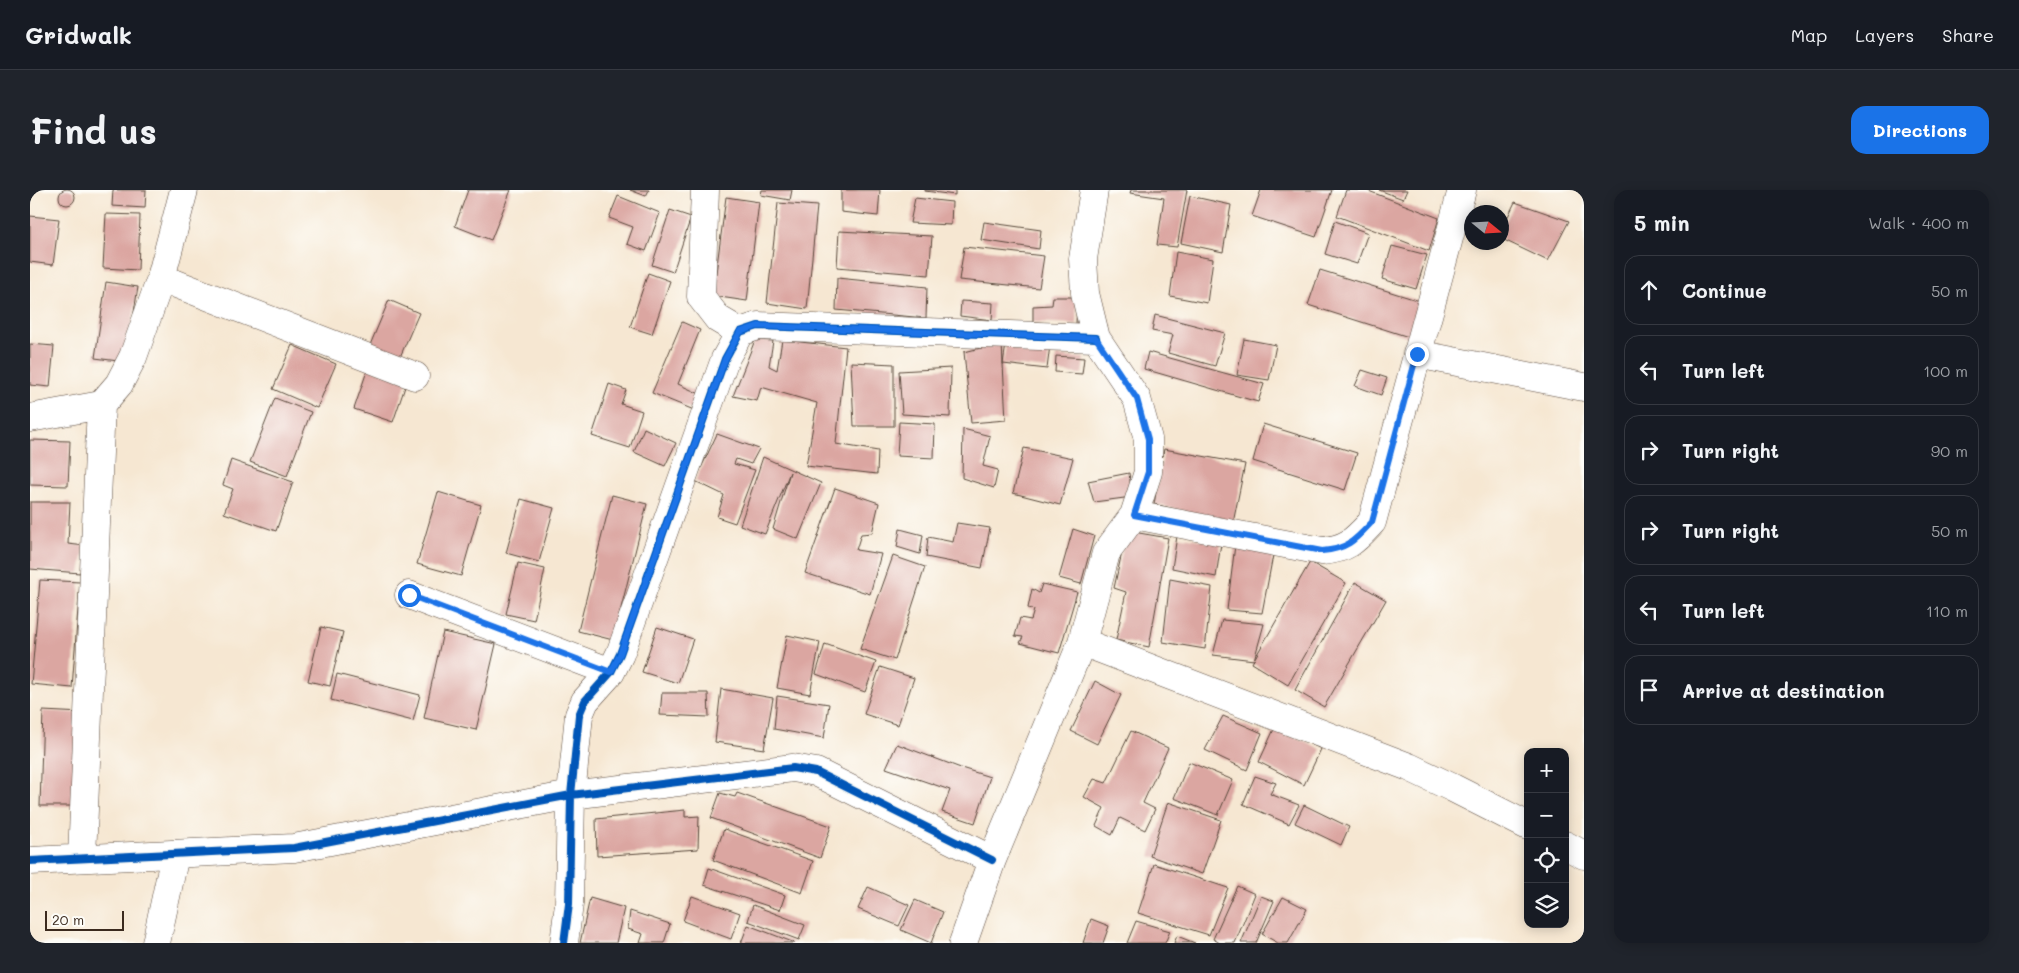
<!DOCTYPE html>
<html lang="en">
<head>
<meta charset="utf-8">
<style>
  :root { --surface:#171b24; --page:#20242c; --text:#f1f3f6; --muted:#9ea1a6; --line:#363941; --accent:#1a73e8 }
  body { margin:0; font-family:Mali,sans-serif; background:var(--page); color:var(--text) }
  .controls { position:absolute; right:15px; bottom:15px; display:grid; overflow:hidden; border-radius:10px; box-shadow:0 2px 12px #0003 }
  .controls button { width:45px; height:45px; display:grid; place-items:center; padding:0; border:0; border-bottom:1px solid var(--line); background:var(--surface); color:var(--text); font:25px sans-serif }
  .compass { position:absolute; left:1434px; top:15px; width:45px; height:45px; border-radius:50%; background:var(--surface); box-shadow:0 2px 12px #0003; rotate:108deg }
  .scale { position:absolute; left:15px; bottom:12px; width:79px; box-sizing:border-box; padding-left:5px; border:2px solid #3b2a1e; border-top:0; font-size:14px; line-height:18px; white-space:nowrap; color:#3b2a1e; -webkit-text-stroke:4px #fdfcf7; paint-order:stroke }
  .stop { position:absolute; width:15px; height:15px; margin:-11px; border:4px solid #1a73e8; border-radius:50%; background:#fff }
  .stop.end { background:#1a73e8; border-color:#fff; box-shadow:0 1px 5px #0008 }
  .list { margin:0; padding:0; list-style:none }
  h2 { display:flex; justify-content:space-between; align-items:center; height:65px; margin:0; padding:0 20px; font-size:21px }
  h2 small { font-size:16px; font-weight:400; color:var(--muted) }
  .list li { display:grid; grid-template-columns:32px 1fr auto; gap:15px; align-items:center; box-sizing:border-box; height:70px; margin:0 10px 10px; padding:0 10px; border:1px solid var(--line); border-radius:15px }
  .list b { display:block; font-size:19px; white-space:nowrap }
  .list em { font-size:16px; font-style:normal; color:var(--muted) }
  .icon { flex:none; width:28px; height:28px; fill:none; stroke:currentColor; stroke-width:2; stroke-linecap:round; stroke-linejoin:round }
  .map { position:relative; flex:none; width:1554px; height:753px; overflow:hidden; border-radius:15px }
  header { display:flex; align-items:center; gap:30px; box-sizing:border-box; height:70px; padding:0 25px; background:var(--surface); border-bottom:1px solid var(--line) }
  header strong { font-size:24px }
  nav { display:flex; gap:28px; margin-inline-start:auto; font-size:18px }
  .intro { display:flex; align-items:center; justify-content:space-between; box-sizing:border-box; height:120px; padding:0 30px }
  h1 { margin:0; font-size:35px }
  .button { padding:12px 22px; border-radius:15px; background:var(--accent); color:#fff; font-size:18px; font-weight:700 }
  main { display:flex; gap:30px; padding:0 30px }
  aside { flex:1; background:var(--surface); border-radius:15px; box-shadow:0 2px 12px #0003 }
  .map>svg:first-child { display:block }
  .building { fill:#dba6a1 }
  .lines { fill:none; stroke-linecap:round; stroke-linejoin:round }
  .minor-casing { stroke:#574639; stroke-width:29 }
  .minor { stroke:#fff; stroke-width:28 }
  .cycleway-casing { stroke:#fdfcf7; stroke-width:11 }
  .cycleway { stroke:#0057b8; stroke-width:8 }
  .route { stroke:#1a73e8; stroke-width:6 }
</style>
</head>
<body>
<header>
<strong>Gridwalk</strong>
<nav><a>Map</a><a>Layers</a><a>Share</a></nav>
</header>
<div class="intro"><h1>Find us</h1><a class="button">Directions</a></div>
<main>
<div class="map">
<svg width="1554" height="753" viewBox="0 0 1554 753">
  <rect width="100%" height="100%" fill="#fdfcf7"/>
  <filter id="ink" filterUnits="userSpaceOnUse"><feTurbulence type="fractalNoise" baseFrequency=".02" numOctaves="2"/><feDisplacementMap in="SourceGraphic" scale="10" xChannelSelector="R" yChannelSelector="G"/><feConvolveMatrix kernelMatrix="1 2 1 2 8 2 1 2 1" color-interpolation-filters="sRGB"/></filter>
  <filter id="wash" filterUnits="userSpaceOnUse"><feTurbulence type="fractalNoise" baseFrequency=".0096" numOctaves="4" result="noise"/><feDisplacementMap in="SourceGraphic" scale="20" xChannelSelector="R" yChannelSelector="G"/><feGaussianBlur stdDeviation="1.12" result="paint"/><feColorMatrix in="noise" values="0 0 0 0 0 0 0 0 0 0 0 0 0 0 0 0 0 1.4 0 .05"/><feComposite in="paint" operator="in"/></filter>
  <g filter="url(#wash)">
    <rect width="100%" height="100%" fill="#f6e7d2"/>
    <g id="blocks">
      <path class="building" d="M29 7a8 8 0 1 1 16 0a8 8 0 1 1-16 0Z
        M 83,0 L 116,0 L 115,18 L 82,16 Z
        M 438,0 L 481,0 L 461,50 L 425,36 Z
        M 600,0 L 619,0 L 616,6 Z
        M 732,0 L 762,0 L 760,10 L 731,5 Z
        M 811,0 L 850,0 L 848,26 L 811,22 Z
        M 895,0 L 925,0 L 925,5 L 895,1 Z
        M 1101,0 L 1157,0 L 1147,57 L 1127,55 L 1134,8 L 1100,3 Z
        M 1231,0 L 1302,0 L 1286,47 L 1222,26 Z
        M 1316,0 L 1336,0 L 1409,28 L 1399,61 L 1307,26 Z
        M 1349,0 L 1377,0 L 1373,9 Z
        M 588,6 L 630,23 L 616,61 L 597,54 L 603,37 L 579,28 Z
        M 1160,6 L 1201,15 L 1193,62 L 1151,53 Z
        M 696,7 L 729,12 L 717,111 L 683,106 Z
        M 885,8 L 922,12 L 921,35 L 880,33 Z
        M 1485,12 L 1539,31 L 1518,71 L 1472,49 L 1472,39 Z
        M 748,13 L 787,16 L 777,119 L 737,113 Z
        M 640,20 L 661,27 L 643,82 L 622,75 Z
        M 76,24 L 110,25 L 108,80 L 73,78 Z
        M 0,26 L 29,29 L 23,75 L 0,72 Z
        M 1305,31 L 1338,43 L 1327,74 L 1295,64 Z
        M 954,32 L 1011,40 L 1009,59 L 951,50 Z
        M 809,41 L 902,46 L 899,85 L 807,77 Z
        M 1362,56 L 1397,65 L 1386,99 L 1352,89 Z
        M 934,57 L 1014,66 L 1009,98 L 929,90 Z
        M 1146,62 L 1183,69 L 1177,113 L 1140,106 Z
        M 1290,80 L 1393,112 L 1382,148 L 1278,115 Z
        M 618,83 L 640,91 L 622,144 L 600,137 Z
        M 807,88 L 897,97 L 896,128 L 806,120 Z
        M 76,92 L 108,97 L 96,172 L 65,168 Z
        M 1023,107 L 1047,107 L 1046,134 L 1003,132 L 1003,116 L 1022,115 Z
        M 359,110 L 389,123 L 370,167 L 340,155 Z
        M 931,111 L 963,113 L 962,130 L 930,126 Z
        M 1125,125 L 1195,143 L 1185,176 L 1138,163 L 1143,145 L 1122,141 Z
        M 652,132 L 670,140 L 648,194 L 670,204 L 664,220 L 622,203 Z
        M 1214,149 L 1246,155 L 1239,190 L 1207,185 Z
        M 725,150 L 743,151 L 739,176 L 747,180 L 752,150 L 816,157 L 806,254 L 848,261 L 847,284 L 776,276 L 787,213 L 731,197 L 727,211 L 703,206 Z
        M 972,153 L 973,174 L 976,154 L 1020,155 L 1017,179 L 973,174 L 976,230 L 941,233 L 934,162 Z
        M 0,154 L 24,156 L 20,197 L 0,195 Z
        M 262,155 L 306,174 L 287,218 L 243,199 Z
        M 1118,162 L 1234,194 L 1228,212 L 1114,179 Z
        M 1026,166 L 1054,168 L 1052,184 L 1025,182 Z
        M 821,172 L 864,174 L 864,236 L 824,236 Z
        M 338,178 L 377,191 L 363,232 L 324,219 Z
        M 921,178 L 920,227 L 872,224 L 869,181 Z
        M 1332,180 L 1357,188 L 1351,205 L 1325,196 Z
        M 579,194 L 596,200 L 591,214 L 612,221 L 600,258 L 562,246 Z
        M 245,208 L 281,222 L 257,286 L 220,272 Z
        M 869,232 L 905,234 L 904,268 L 867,266 Z
        M 1233,234 L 1327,263 L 1315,300 L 1223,271 Z
        M 614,238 L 646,253 L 635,276 L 604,262 Z
        M 933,239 L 960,246 L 953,276 L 968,280 L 964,298 L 932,288 Z
        M 687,244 L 729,259 L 721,274 L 706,269 L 704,274 L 725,280 L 705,333 L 687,327 L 694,305 L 665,291 Z
        M 0,250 L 40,251 L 38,296 L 0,295 Z
        M 994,258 L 1043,268 L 1030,315 L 983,303 Z
        M 1134,259 L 1215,274 L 1203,333 L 1124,314 Z
        M 733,267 L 791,293 L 768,349 L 743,339 L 760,282 L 735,344 L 710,335 Z
        M 201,270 L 263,292 L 246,341 L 194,323 L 203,299 L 193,295 Z
        M 1099,283 L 1102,307 L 1064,312 L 1058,291 Z
        M 805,298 L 849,313 L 842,343 L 831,344 L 826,360 L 851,364 L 840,404 L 775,383 Z
        M 408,302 L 451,315 L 431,386 L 387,374 Z
        M 582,305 L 617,314 L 583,450 L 548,441 Z
        M 491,309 L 524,318 L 509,372 L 476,363 Z
        M 0,312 L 40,312 L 38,354 L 55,356 L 50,383 L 0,379 Z
        M 927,333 L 960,338 L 952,378 L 896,367 L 898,347 L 923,352 Z
        M 870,339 L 893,345 L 890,364 L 867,357 Z
        M 1043,339 L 1064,346 L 1051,394 L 1029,388 Z
        M 1109,343 L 1138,348 L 1119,457 L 1086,450 L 1096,402 L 1084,398 L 1095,349 Z
        M 1147,346 L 1191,353 L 1186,387 L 1142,378 Z
        M 1205,355 L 1244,360 L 1232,423 L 1197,420 Z
        M 863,366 L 895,377 L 865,470 L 830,459 Z
        M 1280,372 L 1316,393 L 1258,495 L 1222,473 Z
        M 488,373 L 515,379 L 504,430 L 476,424 Z
        M 1140,389 L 1182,397 L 1175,459 L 1133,452 Z
        M 10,390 L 50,392 L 42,498 L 1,494 Z
        M 1325,392 L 1356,410 L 1294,517 L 1265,500 Z
        M 1012,394 L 1047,402 L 1029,463 L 990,453 L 993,447 L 985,446 L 990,428 L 1001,430 L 1004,420 L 998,418 L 1002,399 L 1009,403 Z
        M 1192,430 L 1234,434 L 1224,470 L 1183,465 Z
        M 291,437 L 313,442 L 300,496 L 278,491 Z
        M 627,437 L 663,449 L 648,493 L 612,482 Z
        M 413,442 L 466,454 L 446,540 L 394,528 Z
        M 757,445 L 790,452 L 780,504 L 747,498 Z
        M 795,454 L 846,472 L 835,502 L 786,484 Z
        M 850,477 L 884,488 L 868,535 L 834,524 Z
        M 307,484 L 390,505 L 383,531 L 301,510 Z
        M 1065,491 L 1091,505 L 1067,554 L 1041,541 Z
        M 691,499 L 743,508 L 734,559 L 685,552 Z
        M 632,503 L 678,503 L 679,527 L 630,525 Z
        M 747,506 L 799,514 L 794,548 L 744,539 Z
        M 13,521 L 53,523 L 54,616 L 10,616 Z
        M 1193,526 L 1232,543 L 1217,580 L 1175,560 Z
        M 1245,537 L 1291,559 L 1274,595 L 1229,572 Z
        M 1101,541 L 1138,558 L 1113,613 L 1125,619 L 1115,640 L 1090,628 L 1082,645 L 1066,636 L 1074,618 L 1054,607 L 1064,589 L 1076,593 Z
        M 867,554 L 928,577 L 960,587 L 945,633 L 912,622 L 920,600 L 856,578 Z
        M 1159,572 L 1203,590 L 1188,625 L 1144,608 Z
        M 1225,586 L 1246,593 L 1240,604 L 1269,615 L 1259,634 L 1213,614 Z
        M 690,603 L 705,607 L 707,603 L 801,636 L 790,668 L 681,628 Z
        M 1138,612 L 1191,630 L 1172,684 L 1120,666 Z
        M 1274,615 L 1319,637 L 1311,655 L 1265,633 Z
        M 655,620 L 655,627 L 669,626 L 668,659 L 567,666 L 566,629 Z
        M 694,639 L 783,671 L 772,703 L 683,670 Z
        M 1124,674 L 1198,698 L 1179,745 L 1108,723 Z
        M 679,678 L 755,705 L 750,720 L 674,695 Z
        M 1207,696 L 1225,704 L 1205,753 L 1190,753 L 1183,749 Z
        M 838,697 L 879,715 L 869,736 L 828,719 Z
        M 662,706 L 710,723 L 701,749 L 653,731 Z
        M 1231,706 L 1244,711 L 1226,753 L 1211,753 Z
        M 1253,707 L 1277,719 L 1258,753 L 1248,753 L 1232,744 Z
        M 560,708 L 594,718 L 586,753 L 550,753 Z
        M 885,710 L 913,722 L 901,753 L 871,740 Z
        M 723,715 L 775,735 L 769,750 L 718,731 Z
        M 600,721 L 640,734 L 634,753 L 610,753 L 613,744 L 598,739 Z
        M 1061,729 L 1079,736 L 1073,753 L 1053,753 Z
        M 1106,731 L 1140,741 L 1135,753 L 1097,753 Z
        M 718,735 L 765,753 L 711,753 Z
        M 1147,746 L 1165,753 L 1144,753 Z"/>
    </g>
  </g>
  <g filter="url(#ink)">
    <use href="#blocks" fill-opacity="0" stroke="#574639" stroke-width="1"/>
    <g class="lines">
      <g class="minor-casing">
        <path id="minor" d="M 675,0 L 671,107 L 688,129 L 710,142
          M 131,88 L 385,186
          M 1387,164 L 1554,197
          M 0,228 L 71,215
          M 1104,325 L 1292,361 C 1318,359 1325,350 1342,332 L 1432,0
          M 379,405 L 581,482
          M 1052,452 L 1379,577 L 1423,598 L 1498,636
          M 1535,655 L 1554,665
          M 52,667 L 71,215 L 89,194 L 103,167 L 131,88 L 154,0
          M 0,671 L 264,658 L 541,605 L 763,578 L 786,582 L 962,670
          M 126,753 L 145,665
          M 534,753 L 539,714 L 541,605 L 549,525 L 555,511 L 581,482 L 590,464 L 695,169 L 710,142 L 728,136 L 1066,148
          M 933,753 L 962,670 L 1052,452 L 1076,363 L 1104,325 L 1118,282 L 1118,249 L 1107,209 L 1066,148 L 1055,103 L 1053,69 L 1064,0"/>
      </g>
      <use href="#minor" class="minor"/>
      <g class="cycleway-casing">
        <path id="cycleway" d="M 0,671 L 264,658 L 541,605 L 763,578 L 786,582 L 962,670
          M 534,753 L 539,714 L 541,605 L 549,525 L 555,511 L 581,482 L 590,464 L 695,169 L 710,142 L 728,136 L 1066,148"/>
      </g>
      <use href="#cycleway" class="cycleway"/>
    </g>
  </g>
  <g class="lines" filter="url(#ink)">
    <path class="route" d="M 379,405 L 581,482 L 590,464 L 695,169 L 710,142 L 728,136 L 1066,148 L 1107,209 L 1118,249 L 1118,282 L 1104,325 L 1292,361 C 1318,359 1325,350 1342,332 L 1387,164"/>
  </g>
</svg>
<div class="controls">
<button>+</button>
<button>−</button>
<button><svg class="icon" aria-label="locate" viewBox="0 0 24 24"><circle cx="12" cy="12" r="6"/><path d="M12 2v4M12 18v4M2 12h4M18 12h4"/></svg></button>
<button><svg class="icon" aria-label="layers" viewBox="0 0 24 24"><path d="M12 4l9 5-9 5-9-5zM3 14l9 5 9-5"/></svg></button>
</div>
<svg class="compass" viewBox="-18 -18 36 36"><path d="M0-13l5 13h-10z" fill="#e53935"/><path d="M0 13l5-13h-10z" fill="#9ea1a6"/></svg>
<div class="scale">20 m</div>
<div class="stop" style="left:379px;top:405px"></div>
<div class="stop end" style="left:1387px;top:164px"></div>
</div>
<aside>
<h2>5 min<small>Walk · 400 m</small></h2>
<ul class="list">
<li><svg class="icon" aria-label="ahead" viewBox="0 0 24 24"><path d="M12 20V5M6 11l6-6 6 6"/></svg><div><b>Continue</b></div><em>50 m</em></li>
<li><svg class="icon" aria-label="left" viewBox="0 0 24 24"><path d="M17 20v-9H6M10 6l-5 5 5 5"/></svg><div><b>Turn left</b></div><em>100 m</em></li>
<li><svg class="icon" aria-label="right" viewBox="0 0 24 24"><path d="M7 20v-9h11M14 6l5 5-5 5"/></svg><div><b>Turn right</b></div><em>90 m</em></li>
<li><svg class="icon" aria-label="right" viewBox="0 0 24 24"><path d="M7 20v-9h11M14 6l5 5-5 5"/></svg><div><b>Turn right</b></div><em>50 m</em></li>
<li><svg class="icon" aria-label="left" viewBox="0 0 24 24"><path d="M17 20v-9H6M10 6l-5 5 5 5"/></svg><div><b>Turn left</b></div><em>110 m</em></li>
<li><svg class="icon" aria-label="arrive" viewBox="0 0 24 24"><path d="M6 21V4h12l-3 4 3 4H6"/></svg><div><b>Arrive at destination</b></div></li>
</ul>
</aside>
</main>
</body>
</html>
